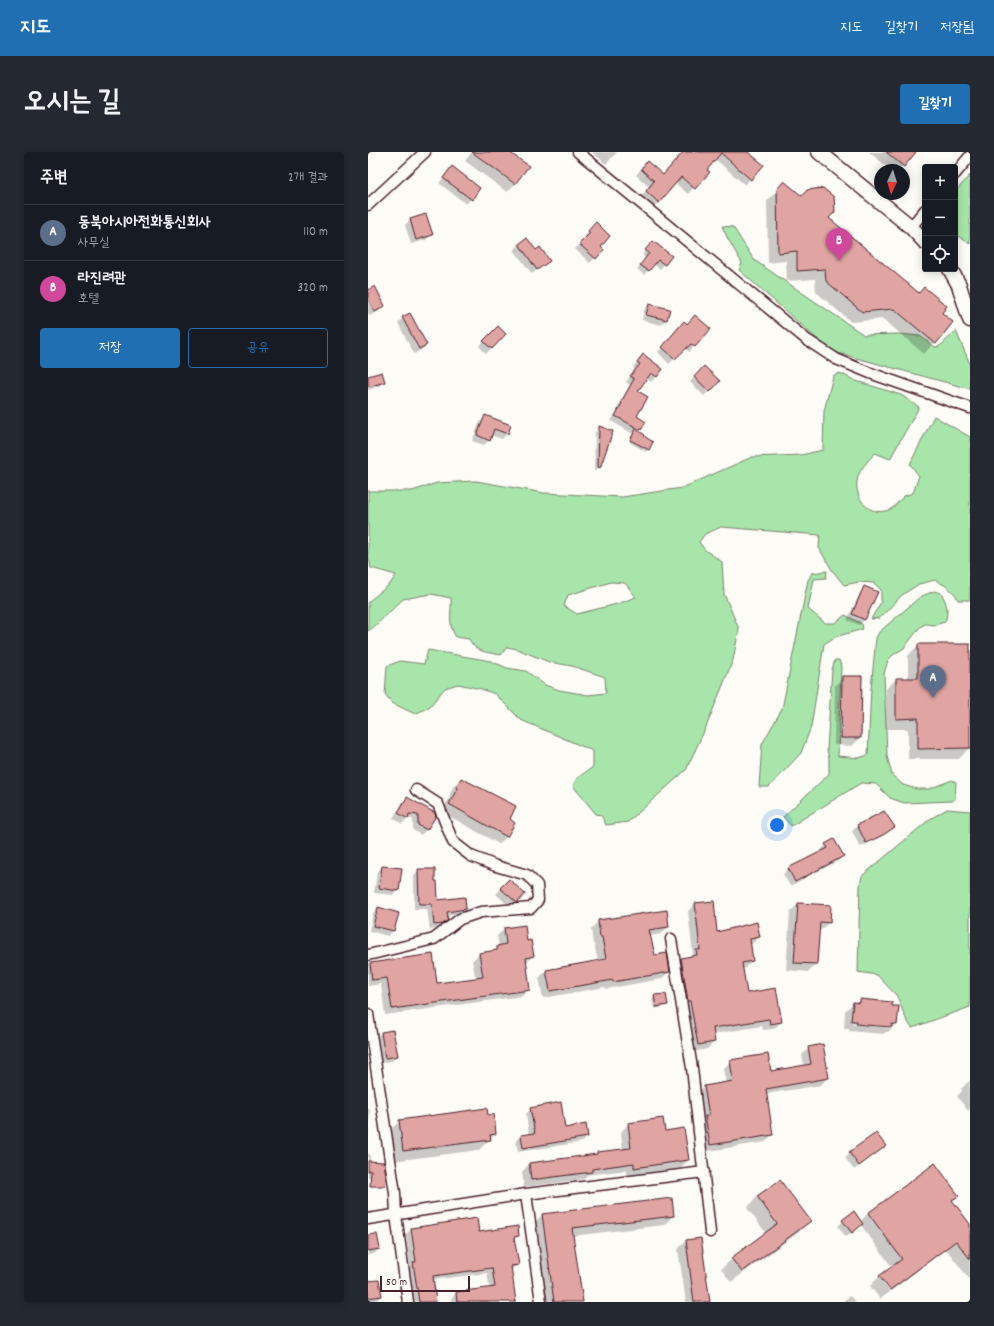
<!DOCTYPE html>
<html lang="ko">
<head>
<meta charset="utf-8">
<style>
  :root { --surface:#171b24; --page:#242831; --text:#f1f3f6; --muted:#9ea1a6; --line:#363941; --accent:#1f6fb2 }
  body { margin:0; font-family:Dekko,"Poor Story",sans-serif; background:var(--page); color:var(--text) }
  .controls { position:absolute; right:12px; top:12px; display:grid; overflow:hidden; border-radius:4px; box-shadow:0 2px 10px #0003 }
  .controls button { width:36px; height:36px; display:grid; place-items:center; padding:0; border:0; border-bottom:1px solid var(--line); background:var(--surface); color:var(--text); font:20px sans-serif }
  .compass { position:absolute; left:506px; top:12px; width:36px; height:36px; border-radius:50%; background:var(--surface); box-shadow:0 2px 10px #0003; rotate:184deg }
  .scale { position:absolute; left:12px; bottom:10px; width:90px; box-sizing:border-box; padding-left:4px; border:2px solid #4a1f2b; border-top:0; font-size:11px; line-height:14px; white-space:nowrap; color:#4a1f2b; -webkit-text-stroke:3px #fdfcf7; paint-order:stroke }
  .you { position:absolute; left:409px; top:673px; width:14px; height:14px; margin:-10px; border:3px solid #fff; border-radius:50%; background:#1a73e8; box-shadow:0 0 0 6px #1a73e833 }
  .badge { display:grid; place-items:center; width:26px; height:26px; border-radius:50%; background:var(--accent); color:#fff; font-size:13px; font-weight:700 }
  .pin { position:absolute; translate:-50% -33px; filter:drop-shadow(0 1px 2px #0008) }
  .pin::after { content:''; position:absolute; top:21px; width:14px; height:12px; background:inherit; clip-path:polygon(0 0,100% 0,50% 100%) }
  .list { margin:0; padding:0; list-style:none }
  h2 { display:flex; justify-content:space-between; align-items:center; height:52px; margin:0; padding:0 16px; font-size:17px }
  h2 small { font-size:13px; font-weight:400; color:var(--muted) }
  .list li { display:grid; grid-template-columns:26px 1fr auto; gap:12px; align-items:center; box-sizing:border-box; height:56px; padding:0 16px; border-top:1px solid var(--line) }
  .list b { display:block; font-size:15px; white-space:nowrap }
  .list p { margin:0; font-size:13px; white-space:nowrap; color:var(--muted) }
  .list em { font-size:13px; font-style:normal; color:var(--muted) }
  .actions { display:flex; gap:8px; padding:12px 16px }
  .actions a { flex:1; padding:9px 0; border:1px solid var(--accent); border-radius:4px; text-align:center; font-size:14px; color:var(--accent) }
  .actions .main { background:var(--accent); color:#fff }
  .icon { flex:none; width:22px; height:22px; fill:none; stroke:currentColor; stroke-width:2; stroke-linecap:round; stroke-linejoin:round }
  .map { position:relative; flex:none; width:602px; height:1150px; overflow:hidden; border-radius:4px }
  header { display:flex; align-items:center; gap:24px; box-sizing:border-box; height:56px; padding:0 20px; background:var(--accent); color:#fff }
  header strong { font-size:19px }
  nav { display:flex; gap:22px; margin-inline-start:auto; font-size:14px }
  .intro { display:flex; align-items:center; justify-content:space-between; box-sizing:border-box; height:96px; padding:0 24px }
  h1 { margin:0; font-size:28px }
  .button { padding:10px 18px; border-radius:4px; background:var(--accent); color:#fff; font-size:14px; font-weight:700 }
  main { display:flex; gap:24px; padding:0 24px }
  aside { flex:1; background:var(--surface); border-radius:4px; box-shadow:0 2px 10px #0003 }
  .map>svg:first-child { display:block }
  .green { fill:#a8e5ab; stroke:#79826b; fill-rule:evenodd }
  .shadow { fill:#0003; fill-rule:evenodd }
  .building { fill:#e0a5a2; stroke:#4a1f2b }
  .lines { fill:none; stroke-linecap:round; stroke-linejoin:round }
  .street-casing { stroke:#4a1f2b; stroke-width:13 }
  .secondary-casing { stroke:#4a1f2b; stroke-width:17 }
  .street { stroke:#fdfcf7; stroke-width:10 }
  .secondary { stroke:#fdfcf7; stroke-width:14 }
</style>
</head>
<body>
<header>
<strong>지도</strong>
<nav><a>지도</a><a>길찾기</a><a>저장됨</a></nav>
</header>
<div class="intro"><h1>오시는 길</h1><a class="button">길찾기</a></div>
<main>
<aside>
<h2>주변<small>2개 결과</small></h2>
<ul class="list">
<li><span class="badge" style="background:#5c6f8a">A</span><div><b>동북아시아전화통신회사</b><p>사무실</p></div><em>110 m</em></li>
<li><span class="badge" style="background:#d1479c">B</span><div><b>라진려관</b><p>호텔</p></div><em>320 m</em></li>
</ul>
<div class="actions"><a class="main">저장</a><a>공유</a></div>
</aside>
<div class="map">
<svg width="602" height="1150" viewBox="0 0 602 1150">
  <rect width="100%" height="100%" fill="#fdfcf7"/>
  <filter id="ink" filterUnits="userSpaceOnUse"><feTurbulence type="fractalNoise" baseFrequency=".025" numOctaves="2"/><feDisplacementMap in="SourceGraphic" scale="8" xChannelSelector="R" yChannelSelector="G"/><feConvolveMatrix kernelMatrix="1 2 1 2 8 2 1 2 1" color-interpolation-filters="sRGB"/></filter>
  <g filter="url(#ink)">
    <path class="green" d="M 602,23 L 602,92 L 587,82 L 587,40 Z
      M 354,74 L 365,75 L 386,108 L 496,183 L 530,182 L 552,184 L 567,195 L 572,194 L 588,179 L 602,212 L 602,237 L 470,201 L 457,194 L 371,118 L 374,111 L 360,87 Z
      M 472,221 L 488,229 L 533,243 L 551,255 L 522,307 L 507,301 C 501,308 490,318 489,329 C 487,345 499,363 517,359 C 526,358 530,349 536,344 C 539,343 542,342 545,341 L 551,324 L 542,312 L 566,264 L 602,285 L 602,448 L 590,448 L 587,442 L 578,434 L 567,428 L 551,432 L 534,443 L 512,466 L 503,467 L 513,450 L 513,438 L 506,431 L 491,430 L 476,433 L 464,418 L 451,396 L 452,383 L 353,375 L 337,382 L 331,390 L 337,398 L 354,410 L 356,442 L 371,477 L 365,508 L 338,575 L 318,618 L 260,670 L 238,673 L 233,663 L 228,662 L 205,634 L 209,626 L 225,615 L 225,599 L 153,568 L 127,542 L 113,537 L 90,532 L 77,536 L 61,555 L 47,562 L 24,551 L 17,542 L 19,514 L 32,509 L 56,512 L 60,498 L 123,509 L 139,516 L 158,519 L 177,533 L 191,538 L 220,543 L 238,541 L 237,525 L 204,514 L 181,510 L 149,497 L 139,495 L 133,503 C 119,500 108,501 101,487 L 88,485 C 79,471 84,461 83,446 L 63,442 L 35,447 L 7,474 L 0,479 L 0,450 L 22,432 L 28,423 L 3,416 L 0,402 L 0,339 L 44,339 L 69,331 L 108,329 L 176,341 L 254,345 L 314,336 L 384,305 L 433,303 L 455,298 L 456,259 L 465,224 ZM 243,430 L 257,431 L 268,445 L 249,452 L 209,462 L 196,454 L 200,443 Z
      M 459,419 L 458,426 L 446,427 L 440,457 L 457,471 L 467,471 L 477,463 L 494,472 L 495,477 L 467,485 L 456,492 L 443,575 L 433,601 L 401,635 L 391,635 L 394,592 L 414,557 L 440,428 L 444,421 Z
      M 566,439 L 573,441 C 579,451 581,459 577,470 L 567,473 L 557,472 L 552,475 L 536,496 L 525,503 L 520,508 L 516,522 L 519,604 L 524,623 L 535,633 L 549,637 L 561,637 L 584,628 L 588,630 L 587,647 L 584,649 L 536,651 L 522,646 L 508,632 L 493,631 L 423,674 L 415,665 L 461,622 L 461,606 L 459,598 L 464,517 L 467,508 L 471,508 L 473,514 L 470,604 L 491,606 L 500,603 L 503,536 L 508,486 L 511,480 L 552,445 Z
      M 579,657 L 602,659 L 602,855 L 544,876 L 538,867 L 529,844 L 509,823 L 490,820 L 492,733 L 494,724 L 562,667 Z"/>
    <path class="shadow" d="M 104,0 L 140,0 L 159,15 L 147,32 L 139,40 L 97,9 Z
      M 224,0 L 249,0 L 238,12 Z
      M 316,0 L 379,0 L 382,27 L 377,33 L 347,7 L 337,18 L 340,20 L 320,42 L 307,31 L 285,56 L 272,45 L 281,35 L 268,23 L 273,17 L 295,24 Z
      M 501,0 L 546,0 L 531,18 L 523,18 Z
      M 84,16 L 103,47 L 98,52 L 71,31 Z
      M 416,31 L 584,170 L 556,202 L 515,167 L 483,170 L 448,140 L 447,127 L 419,129 L 418,109 L 400,111 L 399,49 Z
      M 43,67 L 63,83 L 58,88 L 43,92 L 37,73 Z
      M 228,72 L 231,95 L 227,106 L 222,111 L 207,97 L 217,86 L 216,85 Z
      M 151,93 L 167,100 L 181,108 L 164,122 L 146,98 Z
      M 281,94 L 303,104 L 292,117 L 285,112 L 276,123 L 269,117 L 278,106 L 274,103 Z
      M 0,139 L 16,154 L 11,159 L 2,164 L 0,161 Z
      M 281,153 L 301,158 L 298,168 L 293,173 L 274,168 L 276,158 Z
      M 35,166 L 58,193 L 53,198 L 46,202 L 30,171 Z
      M 319,173 L 341,177 L 321,200 L 317,196 L 301,212 L 290,200 L 311,176 Z
      M 130,175 L 137,182 L 118,202 L 111,194 Z
      M 275,203 L 288,225 L 283,230 L 278,226 L 268,239 L 267,264 L 277,270 L 270,280 L 280,297 L 278,300 L 261,290 L 265,282 L 243,269 L 250,257 L 249,256 L 262,233 L 258,230 L 267,217 L 265,215 Z
      M 331,220 L 341,239 L 336,244 L 322,230 Z
      M 0,225 L 16,229 L 11,234 L 0,238 Z
      M 117,265 L 142,274 L 139,282 L 134,287 L 123,283 L 121,288 L 116,293 L 104,289 L 112,270 Z
      M 232,276 L 231,315 L 226,320 L 227,280 Z
      M 497,436 L 508,441 L 496,468 L 491,473 L 479,468 L 492,441 Z
      M 550,493 L 602,527 L 601,596 L 591,607 L 540,607 L 540,577 L 518,577 L 518,537 L 528,527 L 540,527 L 540,504 Z
      M 475,525 L 492,586 L 484,594 L 466,593 L 467,533 Z
      M 93,627 L 140,668 L 139,684 L 131,692 L 74,660 L 82,645 L 81,644 L 85,635 Z
      M 40,646 L 67,664 L 58,678 L 53,683 L 45,678 L 45,667 L 39,667 L 34,672 L 25,666 L 34,651 Z
      M 516,660 L 525,675 L 520,680 L 508,688 L 492,695 L 484,679 L 490,674 Z
      M 458,693 L 475,704 L 470,709 L 422,734 L 415,722 L 420,717 L 454,700 L 453,698 Z
      M 14,715 L 30,738 L 25,743 L 6,741 L 9,720 Z
      M 51,718 L 69,749 L 97,757 L 92,762 L 79,764 L 79,767 L 69,777 L 62,778 L 59,757 L 46,757 L 46,723 Z
      M 136,734 L 156,742 L 142,755 L 128,742 Z
      M 327,752 L 348,781 L 391,785 L 384,792 L 382,792 L 384,809 L 377,816 L 374,817 L 378,842 L 413,870 L 406,877 L 395,878 L 394,874 L 345,882 L 346,890 L 339,897 L 323,900 L 306,814 L 313,807 L 322,805 L 325,803 L 320,759 Z
      M 430,752 L 461,770 L 453,778 L 451,778 L 448,812 L 440,820 L 418,818 L 422,760 Z
      M 10,756 L 25,779 L 20,784 L 1,779 L 5,761 Z
      M 298,759 L 300,775 L 293,782 L 282,784 L 286,804 L 301,820 L 293,827 L 238,837 L 237,835 L 175,846 L 171,826 L 179,818 L 230,809 L 226,792 L 225,792 L 223,777 L 230,769 Z
      M 136,777 L 158,790 L 165,804 L 158,811 L 161,838 L 154,844 L 17,863 L 13,832 L 0,834 L 0,815 L 2,812 L 68,833 L 108,827 L 104,809 L 111,802 L 125,800 L 131,795 L 129,784 Z
      M 287,844 L 298,853 L 296,855 L 286,857 L 284,847 Z
      M 493,848 L 528,872 L 520,880 L 518,880 L 515,882 L 481,879 L 481,877 L 476,876 L 477,859 L 485,851 L 489,852 ZM 484,870 L 522,874 L 522,876 L 483,872 Z
      M 13,881 L 29,904 L 24,909 L 12,911 L 8,886 Z
      M 441,896 L 460,925 L 453,933 L 398,942 L 404,983 L 397,990 L 335,1000 L 329,942 L 336,934 L 358,931 L 355,917 L 363,909 L 403,920 L 436,914 L 434,903 Z
      M 602,928 L 602,957 L 600,959 L 589,944 L 594,939 L 593,937 Z
      M 0,957 L 2,957 L 0,988 Z
      M 163,957 L 196,977 L 219,984 L 214,990 L 150,1000 L 148,989 L 153,984 L 161,983 L 158,962 Z
      M 294,967 L 296,981 L 315,977 L 320,1008 L 313,1016 L 259,1023 L 259,1018 L 219,1023 L 216,1027 L 156,1035 L 154,1020 L 161,1012 L 227,1003 L 229,1001 L 255,998 L 253,980 L 260,972 Z
      M 32,969 L 127,982 L 111,998 L 25,1009 L 21,979 Z
      M 517,994 L 486,1018 L 477,1006 L 482,1001 Z
      M 0,1002 L 2,1002 L 2,1010 L 10,1025 L 0,1025 Z
      M 411,1029 L 441,1069 L 431,1080 L 363,1130 L 353,1117 L 364,1107 L 398,1081 L 379,1056 L 389,1045 Z
      M 589,1043 L 584,1049 L 602,1073 L 602,1128 L 578,1097 L 523,1139 L 512,1124 L 524,1115 L 493,1073 L 478,1085 L 470,1074 L 475,1069 L 492,1070 L 500,1061 Z
      M 174,1063 L 305,1064 L 296,1073 L 204,1084 L 214,1150 L 176,1150 L 165,1072 Z
      M 43,1077 L 150,1084 L 145,1088 L 150,1113 L 143,1118 L 147,1150 L 83,1150 L 83,1147 L 88,1141 L 122,1137 L 119,1121 L 64,1128 L 67,1150 L 45,1150 L 40,1116 L 42,1114 L 38,1082 Z
      M 0,1084 L 11,1097 L 6,1102 L 0,1103 Z
      M 332,1087 L 341,1150 L 318,1150 L 310,1097 L 318,1089 Z
      M 511,1125 L 522,1140 L 512,1147 L 502,1134 Z
      M 0,1130 L 13,1144 L 7,1150 L 0,1150 Z
      M 482,1144 L 488,1150 L 474,1150 Z"/>
    <path class="building" d="M 104,0 L 141,0 L 161,14 L 147,32 Z
      M 315,0 L 380,0 L 396,13 L 383,28 L 353,1 L 339,18 L 342,20 L 327,37 L 313,25 L 291,51 L 278,39 L 286,29 L 273,17 L 279,9 L 295,23 Z
      M 518,0 L 548,0 L 536,15 Z
      M 84,14 L 112,36 L 104,48 L 75,26 Z
      M 416,29 L 434,44 L 439,38 L 455,36 L 466,45 L 467,60 L 461,66 L 551,141 L 556,135 L 579,154 L 574,161 L 585,170 L 568,192 L 526,157 L 494,160 L 458,129 L 457,117 L 429,119 L 429,99 L 410,101 L 409,37 Z
      M 58,62 L 65,83 L 48,88 L 42,67 Z
      M 228,70 L 242,84 L 233,95 L 236,98 L 228,107 L 211,92 L 222,81 L 220,79 Z
      M 159,86 L 168,98 L 172,95 L 182,109 L 169,118 L 151,92 Z
      M 285,89 L 304,104 L 297,113 L 290,108 L 281,119 L 272,113 L 281,101 L 277,98 Z
      M 7,134 L 17,154 L 7,160 L 0,147 L 0,138 Z
      M 281,152 L 302,157 L 299,168 L 278,163 Z
      M 42,161 L 59,193 L 51,197 L 34,165 Z
      M 327,163 L 343,177 L 327,195 L 323,192 L 307,207 L 294,195 L 316,169 L 319,172 Z
      M 130,174 L 138,182 L 124,197 L 115,189 Z
      M 275,202 L 295,217 L 289,225 L 283,221 L 270,239 L 280,245 L 269,264 L 278,270 L 273,278 L 247,264 L 254,251 L 253,250 L 266,227 L 262,224 L 272,212 L 269,210 Z
      M 336,214 L 352,229 L 342,240 L 326,225 Z
      M 14,220 L 17,230 L 0,235 L 0,224 Z
      M 117,263 L 143,273 L 140,282 L 126,277 L 122,289 L 109,283 Z
      M 231,274 L 245,279 L 232,316 L 230,315 Z
      M 268,277 L 277,283 L 276,284 L 285,290 L 281,298 L 262,288 Z
      M 496,434 L 510,440 L 497,468 L 484,462 Z
      M 550,492 L 602,492 L 602,596 L 550,597 L 550,566 L 528,567 L 528,526 L 550,526 Z
      M 474,524 L 494,524 L 493,586 L 473,586 Z
      M 93,626 L 148,654 L 142,667 L 147,671 L 139,685 L 81,652 L 89,637 L 88,636 Z
      M 39,645 L 67,661 L 68,664 L 59,678 L 50,673 L 50,663 L 41,662 L 40,667 L 30,661 Z
      M 516,659 L 527,675 L 515,683 L 498,691 L 489,673 Z
      M 466,687 L 476,704 L 427,730 L 420,716 L 460,696 L 457,692 Z
      M 14,714 L 34,716 L 31,739 L 11,736 Z
      M 50,717 L 67,717 L 67,729 L 69,729 L 70,748 L 97,745 L 98,757 L 79,760 L 80,768 L 75,772 L 66,773 L 64,752 L 51,752 Z
      M 141,727 L 157,742 L 149,751 L 132,736 Z
      M 346,749 L 349,780 L 389,770 L 392,785 L 382,787 L 385,809 L 374,811 L 379,841 L 408,836 L 414,870 L 402,872 L 401,867 L 345,876 L 347,890 L 330,893 L 322,849 L 320,849 L 313,806 L 329,803 L 328,798 L 332,798 L 327,751 Z
      M 430,751 L 463,753 L 462,771 L 452,770 L 449,812 L 426,811 Z
      M 10,755 L 31,761 L 26,779 L 5,774 Z
      M 299,758 L 301,775 L 281,778 L 287,803 L 299,801 L 302,820 L 245,830 L 245,828 L 182,839 L 178,818 L 238,807 L 234,785 L 232,785 L 230,768 Z
      M 157,773 L 159,789 L 163,788 L 166,804 L 158,806 L 162,838 L 24,857 L 19,826 L 4,828 L 2,811 L 65,802 L 69,831 L 115,825 L 111,801 L 129,798 L 129,794 L 138,792 L 136,776 Z
      M 298,842 L 300,853 L 288,855 L 286,843 Z
      M 492,847 L 524,850 L 524,854 L 531,854 L 529,873 L 524,872 L 524,875 L 497,873 L 488,872 L 489,869 L 483,869 L 485,850 L 492,851 Z
      M 25,878 L 30,904 L 17,906 L 13,880 Z
      M 455,892 L 461,926 L 398,937 L 405,983 L 342,993 L 337,964 L 341,964 L 336,934 L 365,929 L 362,908 L 400,902 L 403,919 L 443,912 L 440,895 Z
      M 193,950 L 197,976 L 218,972 L 220,985 L 155,996 L 153,983 L 167,981 L 162,956 Z
      M 119,956 L 120,963 L 126,962 L 128,982 L 122,983 L 123,988 L 35,999 L 31,968 Z
      M 295,966 L 297,979 L 316,976 L 321,1008 L 266,1016 L 266,1011 L 224,1017 L 224,1020 L 163,1028 L 161,1011 L 229,1002 L 229,1000 L 263,996 L 260,971 Z
      M 508,981 L 518,994 L 491,1014 L 481,1000 Z
      M 0,1009 L 16,1010 L 18,1023 L 17,1034 L 2,1034 L 3,1019 L 0,1019 Z
      M 567,1011 L 591,1044 L 584,1048 L 602,1072 L 602,1107 L 588,1089 L 522,1138 L 511,1124 L 534,1107 L 500,1061 Z
      M 412,1028 L 443,1069 L 374,1120 L 363,1106 L 409,1072 L 389,1044 Z
      M 304,1046 L 306,1064 L 204,1076 L 215,1150 L 186,1150 L 174,1062 Z
      M 486,1059 L 495,1072 L 484,1081 L 474,1068 Z
      M 109,1066 L 111,1080 L 150,1074 L 151,1084 L 146,1085 L 151,1113 L 143,1114 L 148,1150 L 89,1150 L 88,1140 L 127,1135 L 124,1116 L 65,1124 L 68,1150 L 51,1150 L 45,1110 L 48,1110 L 43,1076 Z
      M 9,1082 L 12,1097 L 0,1099 L 0,1083 Z
      M 333,1086 L 342,1150 L 326,1150 L 318,1088 Z
      M 11,1128 L 14,1144 L 0,1146 L 0,1129 Z"/>
    <g class="lines">
      <g class="street-casing">
        <path id="street" d="M 210,0 L 325,94 L 439,188 L 468,207 L 502,221 L 602,256
          M 587,22 L 602,4
          M 0,53 L 57,0
          M 543,75 L 557,58
          M 303,787 L 324,916 L 342,1080
          M 0,803 L 66,787 L 92,767 L 113,760 L 163,756 L 170,748 L 169,733 L 159,723 L 128,714 L 103,704 L 85,690 L 70,652 L 48,638
          M 0,862 L 27,1041 L 28,1063 L 40,1150
          M 158,1042 L 173,1150
          M 0,1067 L 158,1042 L 336,1020"/>
      </g>
      <g class="secondary-casing">
        <path id="secondary" d="M 451,0 L 543,75 L 557,90
          M 582,117 L 591,133 L 602,168"/>
      </g>
      <use href="#street" class="street"/>
      <use href="#secondary" class="secondary"/>
    </g>
  </g>
</svg>
<div class="controls">
<button>+</button>
<button>−</button>
<button><svg class="icon" aria-label="locate" viewBox="0 0 24 24"><circle cx="12" cy="12" r="6"/><path d="M12 2v4M12 18v4M2 12h4M18 12h4"/></svg></button>
</div>
<svg class="compass" viewBox="-18 -18 36 36"><path d="M0-13l5 13h-10z" fill="#e53935"/><path d="M0 13l5-13h-10z" fill="#9ea1a6"/></svg>
<div class="scale">50 m</div>
<div class="you"></div>
<div class="pin badge" style="left:565px;top:546px;background:#5c6f8a">A</div>
<div class="pin badge" style="left:471px;top:109px;background:#d1479c">B</div>
</div>
</main>
</body>
</html>
